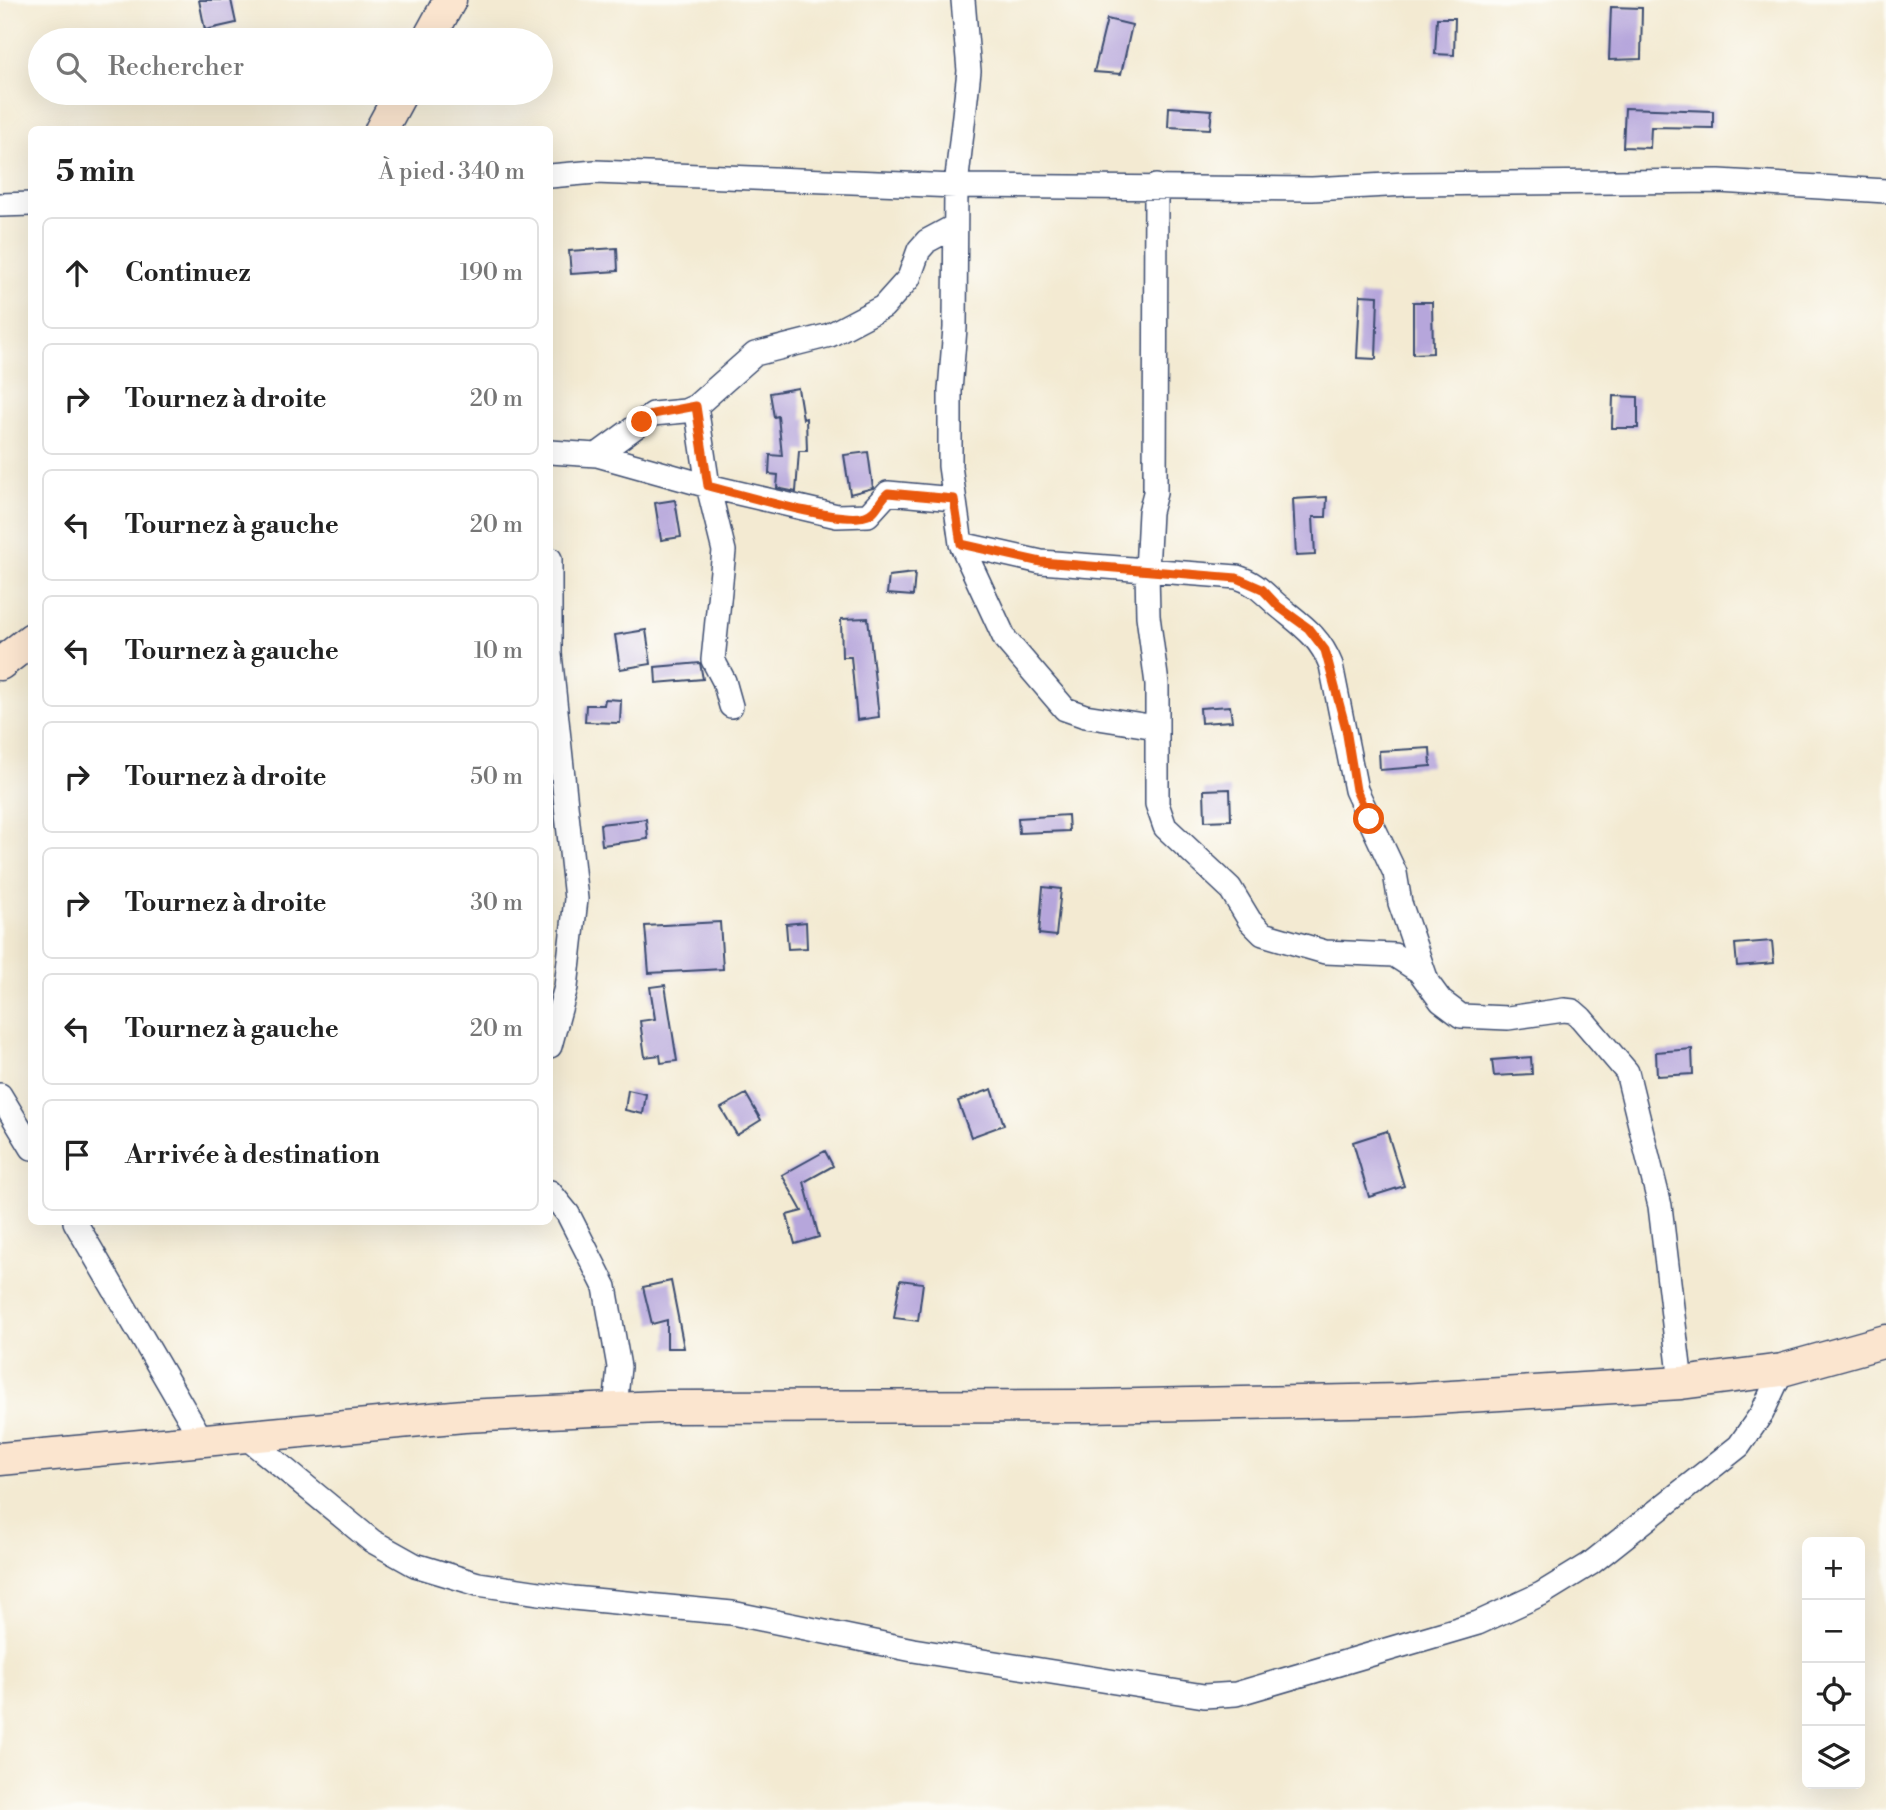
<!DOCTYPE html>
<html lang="fr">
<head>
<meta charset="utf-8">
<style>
  :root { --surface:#fff; --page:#f2f2f2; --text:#222; --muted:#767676; --line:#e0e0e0 }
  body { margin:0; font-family:"Libre Bodoni",serif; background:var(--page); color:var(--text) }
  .controls { position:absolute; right:21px; bottom:21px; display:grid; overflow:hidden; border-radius:10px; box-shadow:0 7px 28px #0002 }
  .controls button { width:63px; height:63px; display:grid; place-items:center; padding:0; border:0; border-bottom:2px solid var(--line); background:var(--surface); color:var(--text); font:35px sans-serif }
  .stop { position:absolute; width:21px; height:21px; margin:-16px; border:5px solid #ea580c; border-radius:50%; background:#fff }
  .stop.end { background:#ea580c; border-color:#fff; box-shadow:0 2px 7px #0008 }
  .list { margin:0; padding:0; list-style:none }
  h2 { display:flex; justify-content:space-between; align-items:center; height:91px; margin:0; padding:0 28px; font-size:30px }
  h2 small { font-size:23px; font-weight:400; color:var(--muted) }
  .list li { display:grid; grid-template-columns:46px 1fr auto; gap:21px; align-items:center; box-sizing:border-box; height:112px; margin:0 14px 14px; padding:0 14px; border:2px solid var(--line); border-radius:10px }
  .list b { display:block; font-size:26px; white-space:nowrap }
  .list em { font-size:23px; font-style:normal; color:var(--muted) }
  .icon { flex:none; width:38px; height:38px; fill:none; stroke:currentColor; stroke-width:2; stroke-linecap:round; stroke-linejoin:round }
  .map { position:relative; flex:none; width:1886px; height:1810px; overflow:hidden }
  .search { position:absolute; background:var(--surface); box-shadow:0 7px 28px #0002; left:28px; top:28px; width:525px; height:77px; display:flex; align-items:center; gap:18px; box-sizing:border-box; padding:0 24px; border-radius:38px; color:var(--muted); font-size:26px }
  .panel { position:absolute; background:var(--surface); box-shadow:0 7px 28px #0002; left:28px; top:126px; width:525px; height:1099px; border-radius:10px }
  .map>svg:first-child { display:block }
  .building { fill:#b6a6db }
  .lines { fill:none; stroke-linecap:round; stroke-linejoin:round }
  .street-casing { stroke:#3b4b6f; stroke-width:26 }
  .secondary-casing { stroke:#3b4b6f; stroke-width:35 }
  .street { stroke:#fff; stroke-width:23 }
  .secondary { stroke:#fbe5cf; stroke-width:32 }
  .route { stroke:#ea580c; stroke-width:9 }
</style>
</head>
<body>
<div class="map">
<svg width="1886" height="1810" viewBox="0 0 1886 1810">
  <rect width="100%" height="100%" fill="#fdfcf7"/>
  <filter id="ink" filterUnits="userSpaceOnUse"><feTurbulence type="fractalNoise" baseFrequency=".0143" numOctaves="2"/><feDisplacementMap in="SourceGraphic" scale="14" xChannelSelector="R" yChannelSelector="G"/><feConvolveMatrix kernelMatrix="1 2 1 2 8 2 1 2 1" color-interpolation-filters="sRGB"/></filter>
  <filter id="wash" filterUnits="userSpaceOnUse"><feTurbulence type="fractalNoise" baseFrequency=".00686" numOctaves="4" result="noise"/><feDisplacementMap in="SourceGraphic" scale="28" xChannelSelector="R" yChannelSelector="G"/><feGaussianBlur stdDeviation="1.57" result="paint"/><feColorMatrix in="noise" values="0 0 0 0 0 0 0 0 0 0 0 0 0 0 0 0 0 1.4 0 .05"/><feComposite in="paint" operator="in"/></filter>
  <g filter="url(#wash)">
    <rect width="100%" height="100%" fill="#f3ead2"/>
    <g id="blocks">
      <path class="building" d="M 199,0 L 231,0 L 236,23 L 205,30 Z
        M 1611,7 L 1642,8 L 1641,59 L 1609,60 Z
        M 1437,18 L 1455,18 L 1454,55 L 1435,54 Z
        M 1107,19 L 1132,25 L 1121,74 L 1094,72 Z
        M 1169,107 L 1212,110 L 1210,129 L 1168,127 Z
        M 1625,108 L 1713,111 L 1713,128 L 1651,127 L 1650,148 L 1623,147 Z
        M 617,248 L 618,271 L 571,274 L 569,251 Z
        M 1360,295 L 1378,296 L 1376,359 L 1357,358 Z
        M 1413,302 L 1432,302 L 1433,353 L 1413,354 Z
        M 798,388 L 803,419 L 806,418 L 807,451 L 799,451 L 796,492 L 777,488 L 778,475 L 769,474 L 770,455 L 782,456 L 778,416 L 774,417 L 770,393 Z
        M 1613,396 L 1638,397 L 1638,428 L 1612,428 Z
        M 868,452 L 873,488 L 850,494 L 844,455 Z
        M 1327,497 L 1326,517 L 1313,517 L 1315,555 L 1296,556 L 1293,499 Z
        M 675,500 L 681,537 L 661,540 L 655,503 Z
        M 915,573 L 913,596 L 887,594 L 889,576 Z
        M 868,618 L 879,717 L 857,720 L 851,657 L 842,657 L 841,619 Z
        M 646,630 L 651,664 L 620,669 L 615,635 Z
        M 700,663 L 703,679 L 656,683 L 655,667 Z
        M 605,699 L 621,700 L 620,723 L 585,722 L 586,705 L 604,705 Z
        M 1230,706 L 1232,721 L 1201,723 L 1200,708 Z
        M 1430,748 L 1431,766 L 1380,770 L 1379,751 Z
        M 1230,789 L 1231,820 L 1205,821 L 1204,790 Z
        M 1068,815 L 1069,831 L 1019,833 L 1018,818 Z
        M 646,819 L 648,839 L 602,845 L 600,824 Z
        M 1043,887 L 1061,889 L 1056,936 L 1039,934 Z
        M 720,922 L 723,969 L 649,973 L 645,926 Z
        M 806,922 L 807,948 L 788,949 L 786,924 Z
        M 1772,941 L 1774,963 L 1737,966 L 1735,944 Z
        M 665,985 L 677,1061 L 661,1063 L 660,1055 L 645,1057 L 640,1021 L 655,1019 L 650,987 Z
        M 1692,1049 L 1693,1074 L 1657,1076 L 1656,1052 Z
        M 1531,1057 L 1532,1074 L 1494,1076 L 1492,1060 Z
        M 992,1089 L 1004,1125 L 971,1137 L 958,1101 Z
        M 628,1090 L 646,1094 L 643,1114 L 625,1110 Z
        M 746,1094 L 761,1120 L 737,1135 L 721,1108 Z
        M 1387,1131 L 1404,1186 L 1369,1197 L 1353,1142 Z
        M 825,1151 L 833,1166 L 804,1182 L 819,1237 L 795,1244 L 787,1215 L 802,1211 L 782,1175 Z
        M 900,1280 L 923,1283 L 918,1321 L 894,1318 Z
        M 671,1281 L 678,1317 L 684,1348 L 667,1348 L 667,1320 L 652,1324 L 643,1287 Z"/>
    </g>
  </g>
  <g filter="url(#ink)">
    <use href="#blocks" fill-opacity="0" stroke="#3b4b6f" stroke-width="2"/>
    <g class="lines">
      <g class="street-casing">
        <path id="street" d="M 963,0 L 969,71 L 956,186 L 955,328 L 950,391 L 950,466 L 961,544 L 1005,639 L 1065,709 L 1085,716 L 1156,727
          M 550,176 L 595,172 L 956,186 L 1312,189 L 1406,184 L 1719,181 L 1886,191
          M 1156,186 L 1155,493 L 1150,512 L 1147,571 L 1148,616 L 1157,684 L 1157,804 L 1165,827 L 1230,888 L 1250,921 L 1263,934 L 1325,952 L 1394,955 L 1419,971 L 1441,1001 L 1461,1016 L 1508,1018 L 1564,1010 L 1573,1011 L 1581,1018 L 1627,1072 L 1660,1206 L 1681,1383
          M 0,205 L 32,204
          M 696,406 L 708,486 L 724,551 L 713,660 L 724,681 L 731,706
          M 550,452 L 597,455 L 708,486 L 837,516 L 868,515 L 888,493 L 954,499
          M 597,455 L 653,414 L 685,411 L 696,406 L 755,354 L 830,335 L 883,307 L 909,278 L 919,250 L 927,241 L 955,226
          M 961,544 L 1041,562 L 1237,577 C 1257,583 1265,595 1281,608 C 1303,626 1320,637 1331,665 L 1356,790 L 1395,873 L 1400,903 L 1427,981
          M 550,559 L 550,654 L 576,899 L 566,987 L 550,1046
          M 0,1095 L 32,1148
          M 550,1192 L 568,1214 L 605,1287 L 619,1367 L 615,1409
          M 75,1222 L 203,1442
          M 247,1438 L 372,1541 L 415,1565 L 478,1584 L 573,1598 L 732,1613 L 913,1650 L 1204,1696 L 1236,1694 L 1478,1623 L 1541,1594 L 1590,1564 L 1739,1446 L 1762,1413 L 1782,1370"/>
      </g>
      <g class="secondary-casing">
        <path id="secondary" d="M 428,40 L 450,0
          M 381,130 L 401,93
          M 0,664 L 32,639
          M 0,1459 L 464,1416 L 659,1407 L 1088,1406 L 1401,1400 L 1681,1383 L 1782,1370 L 1886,1341"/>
      </g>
      <use href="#street" class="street"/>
      <use href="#secondary" class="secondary"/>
    </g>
  </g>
  <g class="lines" filter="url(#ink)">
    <path class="route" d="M 642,422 L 653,414 L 696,406 L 708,486 C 740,494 838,524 865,516 C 877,513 879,500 888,493 L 954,499 L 961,544 L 1041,562 L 1237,578 L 1262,589 L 1279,607 L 1308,628 L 1325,650 L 1346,729 L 1356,790 L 1369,819"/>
  </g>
</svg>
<div class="controls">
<button>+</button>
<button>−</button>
<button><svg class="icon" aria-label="locate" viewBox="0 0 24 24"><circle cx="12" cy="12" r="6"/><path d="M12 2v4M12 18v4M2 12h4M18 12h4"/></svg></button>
<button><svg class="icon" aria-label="layers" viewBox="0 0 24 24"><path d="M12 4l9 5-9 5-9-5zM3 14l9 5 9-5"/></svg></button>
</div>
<div class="stop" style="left:1369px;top:819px"></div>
<div class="stop end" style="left:642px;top:422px"></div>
<div class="search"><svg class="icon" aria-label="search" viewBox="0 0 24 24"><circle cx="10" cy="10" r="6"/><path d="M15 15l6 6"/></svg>Rechercher</div>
<section class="panel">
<h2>5 min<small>À pied · 340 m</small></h2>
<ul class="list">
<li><svg class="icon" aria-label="ahead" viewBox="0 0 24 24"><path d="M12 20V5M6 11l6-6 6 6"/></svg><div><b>Continuez</b></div><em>190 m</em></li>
<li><svg class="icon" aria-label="right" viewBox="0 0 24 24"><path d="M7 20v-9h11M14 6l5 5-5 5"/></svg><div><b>Tournez à droite</b></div><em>20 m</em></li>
<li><svg class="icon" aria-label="left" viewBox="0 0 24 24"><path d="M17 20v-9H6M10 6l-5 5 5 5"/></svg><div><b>Tournez à gauche</b></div><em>20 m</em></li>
<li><svg class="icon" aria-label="left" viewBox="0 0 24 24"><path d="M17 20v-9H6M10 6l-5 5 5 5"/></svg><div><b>Tournez à gauche</b></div><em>10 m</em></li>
<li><svg class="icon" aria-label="right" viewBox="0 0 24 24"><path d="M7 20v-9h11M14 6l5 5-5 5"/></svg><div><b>Tournez à droite</b></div><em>50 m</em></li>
<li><svg class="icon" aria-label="right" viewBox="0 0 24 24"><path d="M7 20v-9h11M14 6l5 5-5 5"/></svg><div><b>Tournez à droite</b></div><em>30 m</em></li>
<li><svg class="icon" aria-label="left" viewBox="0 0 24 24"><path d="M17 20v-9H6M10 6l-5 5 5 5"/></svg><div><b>Tournez à gauche</b></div><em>20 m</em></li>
<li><svg class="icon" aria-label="arrive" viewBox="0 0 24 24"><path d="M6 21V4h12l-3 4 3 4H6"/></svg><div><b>Arrivée à destination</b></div></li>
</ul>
</section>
</div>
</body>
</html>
